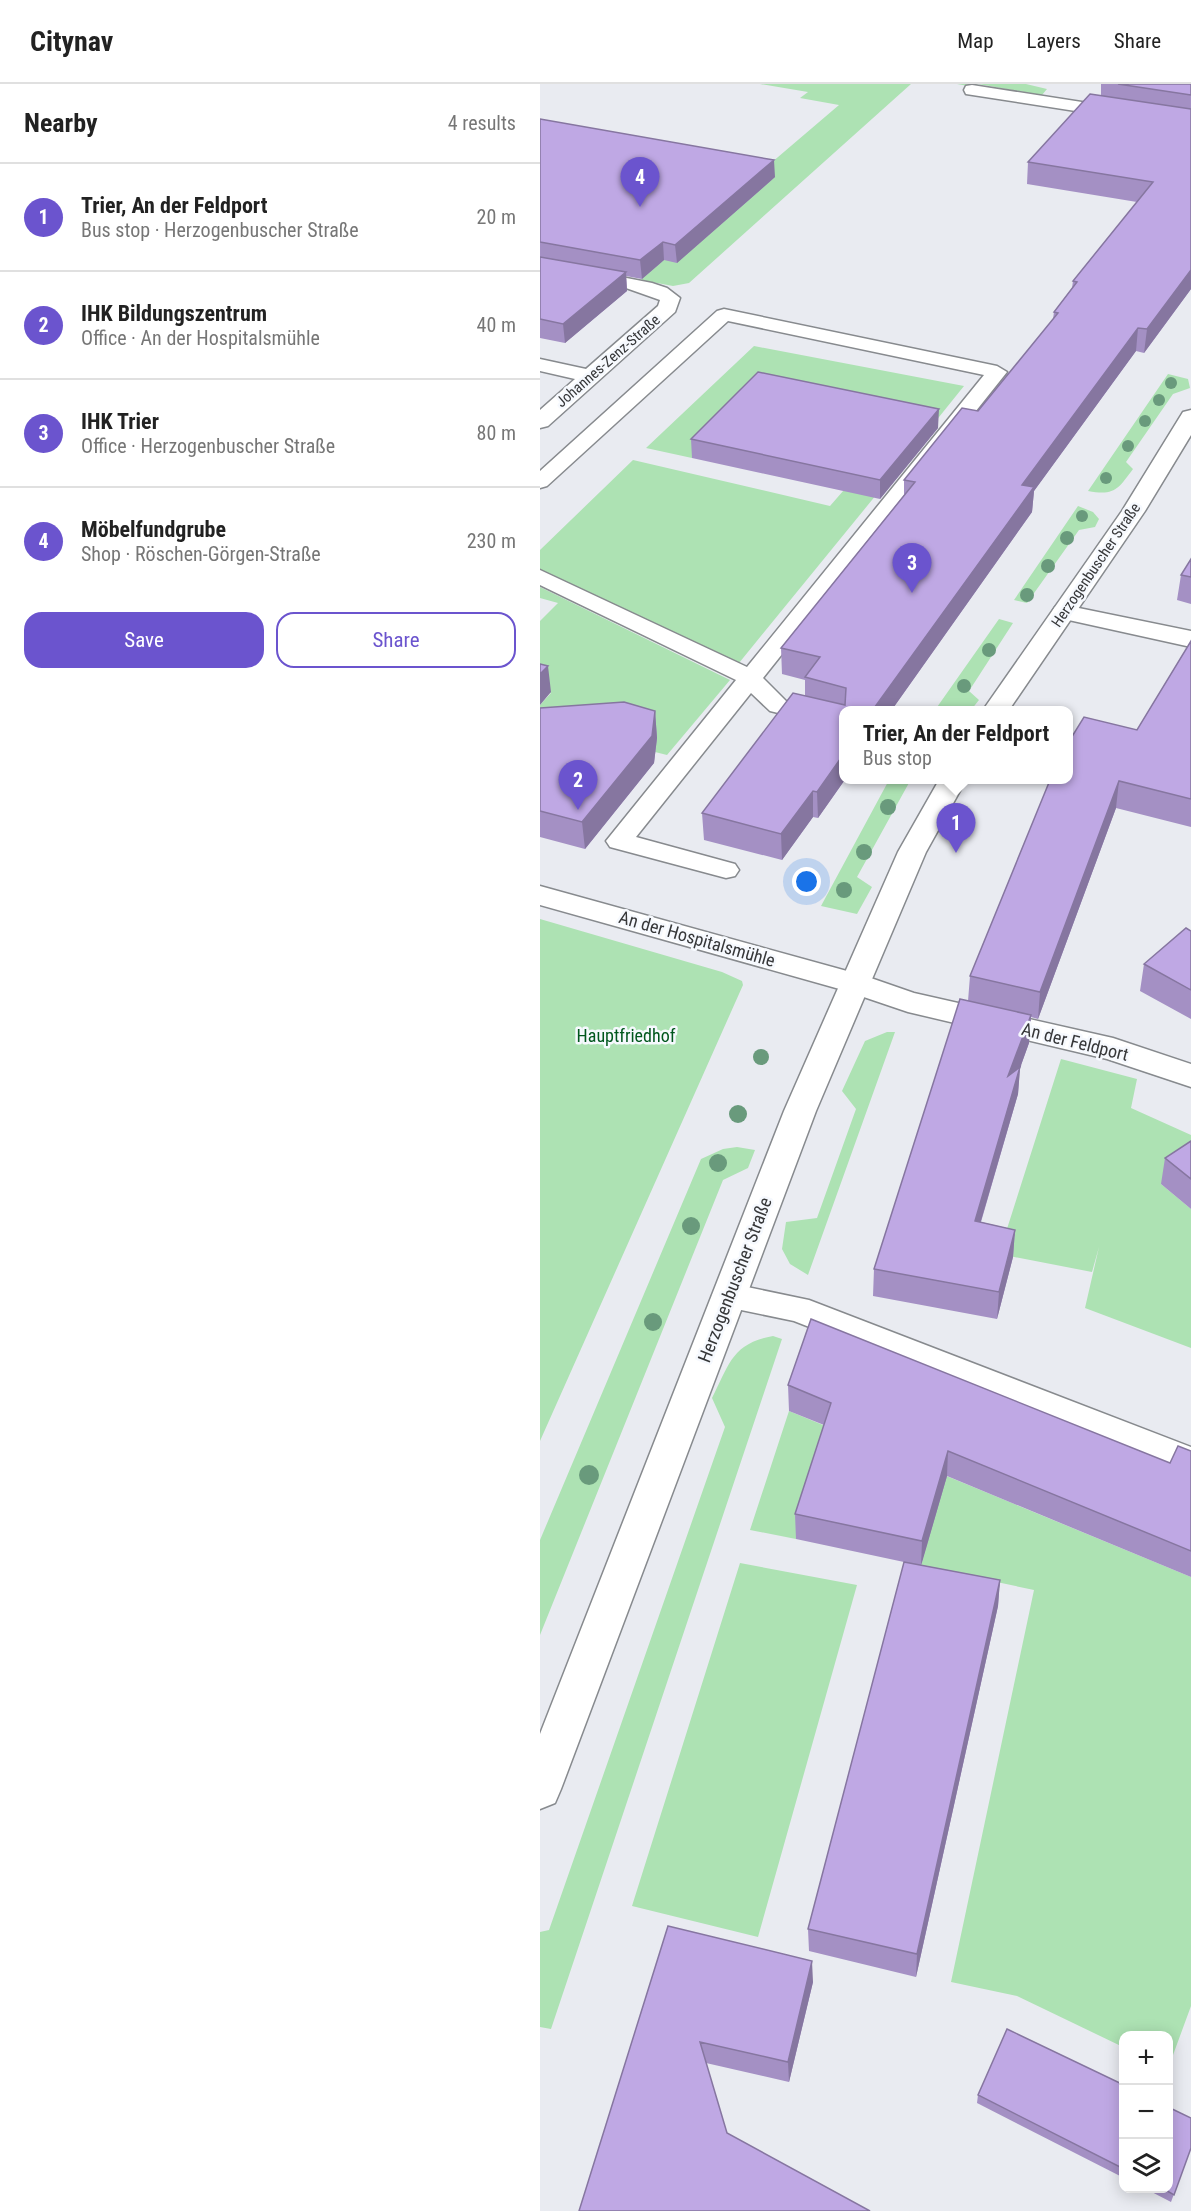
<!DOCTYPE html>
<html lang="en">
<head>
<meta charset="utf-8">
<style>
  :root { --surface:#fff; --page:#f2f2f2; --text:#222; --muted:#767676; --line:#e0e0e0; --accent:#6b54ce }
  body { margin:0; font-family:"Roboto Condensed",sans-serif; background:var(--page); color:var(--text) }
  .controls { position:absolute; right:18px; bottom:18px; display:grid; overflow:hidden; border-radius:12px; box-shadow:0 3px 15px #0003 }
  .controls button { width:54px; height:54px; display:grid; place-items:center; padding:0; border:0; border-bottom:2px solid var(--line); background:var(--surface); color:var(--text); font:30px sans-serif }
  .you { position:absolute; left:267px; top:798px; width:21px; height:21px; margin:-15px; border:4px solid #fff; border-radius:50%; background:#1a73e8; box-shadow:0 0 0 9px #1a73e833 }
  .badge { display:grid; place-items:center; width:39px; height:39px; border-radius:50%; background:var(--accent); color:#fff; font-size:20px; font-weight:700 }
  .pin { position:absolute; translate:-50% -50px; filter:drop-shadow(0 2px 3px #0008) }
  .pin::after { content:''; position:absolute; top:32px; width:21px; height:18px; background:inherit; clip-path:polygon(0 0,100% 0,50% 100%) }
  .popup { position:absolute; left:299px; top:622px; width:234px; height:78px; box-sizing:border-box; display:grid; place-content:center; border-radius:12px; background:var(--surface); filter:drop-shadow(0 2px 4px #0005); font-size:20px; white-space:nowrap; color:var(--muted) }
  .popup b { font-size:22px; color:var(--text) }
  .popup::after { content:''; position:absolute; left:50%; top:100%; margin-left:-12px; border:12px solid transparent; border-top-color:var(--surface) }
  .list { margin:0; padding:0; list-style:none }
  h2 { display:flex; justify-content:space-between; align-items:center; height:78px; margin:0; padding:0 24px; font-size:26px }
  h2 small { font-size:20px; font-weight:400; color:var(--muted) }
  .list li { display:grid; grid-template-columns:39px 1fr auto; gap:18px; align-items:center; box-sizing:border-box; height:108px; padding:0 24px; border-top:2px solid var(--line) }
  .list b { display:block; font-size:22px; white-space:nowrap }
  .list p { margin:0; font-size:20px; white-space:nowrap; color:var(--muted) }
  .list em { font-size:20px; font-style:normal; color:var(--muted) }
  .actions { display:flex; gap:12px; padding:18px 24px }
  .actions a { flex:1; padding:14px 0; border:2px solid var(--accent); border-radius:18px; text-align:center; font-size:21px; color:var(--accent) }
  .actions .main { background:var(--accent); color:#fff }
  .icon { flex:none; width:33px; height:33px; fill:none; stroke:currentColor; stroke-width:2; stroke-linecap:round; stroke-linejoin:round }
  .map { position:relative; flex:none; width:651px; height:2127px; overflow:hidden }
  header { display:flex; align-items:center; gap:36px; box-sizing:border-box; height:84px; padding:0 30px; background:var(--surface); border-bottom:2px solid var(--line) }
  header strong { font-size:28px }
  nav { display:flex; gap:33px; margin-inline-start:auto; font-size:21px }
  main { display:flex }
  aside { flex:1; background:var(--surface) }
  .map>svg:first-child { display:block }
  .green { fill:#ade2b3 }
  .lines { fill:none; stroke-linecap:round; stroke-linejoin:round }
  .service-casing { stroke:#878a8e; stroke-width:3 }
  .minor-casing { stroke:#878a8e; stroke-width:3 }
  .secondary-casing { stroke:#878a8e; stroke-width:3 }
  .service { fill:#fff; fill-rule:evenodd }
  .minor { fill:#fff; fill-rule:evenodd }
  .secondary { fill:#fff; fill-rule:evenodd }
  .tree { fill:#699a7c }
  .wall { fill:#a490c4 }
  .shaded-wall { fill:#8676a0 }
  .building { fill:#bfa8e4; stroke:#8676a0; stroke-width:1.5 }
  .labels { text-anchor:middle; stroke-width:5; stroke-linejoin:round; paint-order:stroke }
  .far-street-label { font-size:15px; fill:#363739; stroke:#f6f9fe }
  .street-label { font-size:18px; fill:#363739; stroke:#f6f9fe }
  .park-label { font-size:18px; fill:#00571d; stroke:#f6f9fe }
</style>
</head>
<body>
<header>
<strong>Citynav</strong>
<nav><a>Map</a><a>Layers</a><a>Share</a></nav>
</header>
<main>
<aside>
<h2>Nearby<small>4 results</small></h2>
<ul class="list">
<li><span class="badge">1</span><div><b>Trier, An der Feldport</b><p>Bus stop · Herzogenbuscher Straße</p></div><em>20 m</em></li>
<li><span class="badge">2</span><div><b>IHK Bildungszentrum</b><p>Office · An der Hospitalsmühle</p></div><em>40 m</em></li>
<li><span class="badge">3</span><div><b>IHK Trier</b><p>Office · Herzogenbuscher Straße</p></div><em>80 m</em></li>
<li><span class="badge">4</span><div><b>Möbelfundgrube</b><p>Shop · Röschen-Görgen-Straße</p></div><em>230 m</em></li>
</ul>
<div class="actions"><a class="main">Save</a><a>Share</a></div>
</aside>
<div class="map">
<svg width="651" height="2127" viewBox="0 0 651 2127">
  <rect width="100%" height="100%" fill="#e9ebf1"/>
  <path class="green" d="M 220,0 L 371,0 L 149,199 L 133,202 L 101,196 L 113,185 L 0,153 L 231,79 L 299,21 L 260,14 L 268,8 Z
    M 417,0 L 486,0 L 507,5 L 502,11 L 438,0 L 434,3 Z
    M 214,262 L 424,302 L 366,374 L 219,307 L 152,374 L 106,364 Z
    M 628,290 L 648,295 L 650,304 L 633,310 L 586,378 L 593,385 C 578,405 575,412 548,407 Z
    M 93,376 L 290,422 L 324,383 L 354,389 L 199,579 L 0,486 L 0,466 Z
    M 538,422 L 553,428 L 559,435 L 555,443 L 539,446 L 487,519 L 474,516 Z
    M 0,503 L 190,596 L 127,671 L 115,668 L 116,662 L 0,657 L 0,621 L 11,609 L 0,606 L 0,537 L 18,519 L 0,514 Z
    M 459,535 L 473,539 L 429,607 L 439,616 L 431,626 L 395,626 Z
    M 349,696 L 379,696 L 370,697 L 317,793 L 332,803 L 317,830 L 281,822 Z
    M 0,835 L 182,888 L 202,897 L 203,901 L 0,1357 Z
    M 347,948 L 355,948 L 268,1191 L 250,1180 L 242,1165 L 246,1138 L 277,1134 L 316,1025 L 302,1007 L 325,957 Z
    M 521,975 L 597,995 L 591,1024 L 651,1051 L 651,1081 L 621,1100 L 651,1125 L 651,1264 L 545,1224 L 559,1163 L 552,1188 L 459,1170 Z
    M 197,1063 L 215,1066 L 208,1084 L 183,1096 L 0,1551 L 0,1456 L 161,1075 L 183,1065 Z
    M 233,1252 L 242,1255 L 11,1945 L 0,1943 L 0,1848 L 9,1846 L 185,1343 L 172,1314 C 189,1281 192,1259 233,1252 Z
    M 249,1327 L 651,1493 L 651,1922 L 629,1982 L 628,1952 L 584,1952 L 583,1963 L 477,1912 L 411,1898 L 494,1506 L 381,1482 L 400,1412 L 278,1388 L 256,1455 L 210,1446 Z
    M 200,1479 L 317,1501 L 218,1853 L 92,1822 Z"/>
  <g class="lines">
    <g class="service-casing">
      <path id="service" d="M 184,225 L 457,282 L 467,288 L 223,594 L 246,617 L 304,631 L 304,645 L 230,627 L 211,609 L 96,753 L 195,780 L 199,786 L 195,792 L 186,794 L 70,763 L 66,757 L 196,596 L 0,501 L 0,486 L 207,583 L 444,291 L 188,237 L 7,402 L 0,404 L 0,387 L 177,227 Z
        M 188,1199 L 269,1216 L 651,1363 L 651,1392 L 254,1237 L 177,1221 L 172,1212 L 177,1203 Z"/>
    </g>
    <g class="minor-casing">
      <path id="minor" d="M 432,1 L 651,35 L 651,45 L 426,10 L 424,6 L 426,2 Z
        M 0,177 L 112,199 L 127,204 L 140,214 L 135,228 L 8,342 L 0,344 L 0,326 L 35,295 L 0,287 L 0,275 L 46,285 L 118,222 L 120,216 L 86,204 L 0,189 Z
        M 524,521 L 651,547 L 651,563 L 515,533 L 512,528 L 515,523 Z
        M 0,802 L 325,892 L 374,909 L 573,954 L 651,980 L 651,1003 L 567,975 L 368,928 L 303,906 L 0,821 Z"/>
    </g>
    <g class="secondary-casing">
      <path id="secondary" d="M 651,326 L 651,351 L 605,427 L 469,626 L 443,626 L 582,427 L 643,328 Z
        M 399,696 L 426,696 L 386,768 L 276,1027 L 21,1705 L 15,1719 L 0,1725 L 0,1650 L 244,1027 L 358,768 Z"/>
    </g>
    <use href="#service" class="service"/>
    <use href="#minor" class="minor"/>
    <use href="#secondary" class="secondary"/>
  </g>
  <g class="tree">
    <circle cx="631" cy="299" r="6"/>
    <circle cx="619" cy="316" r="6"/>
    <circle cx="605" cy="337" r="6"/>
    <circle cx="588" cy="362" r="6"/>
    <circle cx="566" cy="394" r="6"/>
    <circle cx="542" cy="432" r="6"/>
    <circle cx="527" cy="454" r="7"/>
    <circle cx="508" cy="482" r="7"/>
    <circle cx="487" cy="511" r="7"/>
    <circle cx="449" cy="566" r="7"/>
    <circle cx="424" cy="602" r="7"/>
    <circle cx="348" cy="723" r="8"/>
    <circle cx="324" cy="768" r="8"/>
    <circle cx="304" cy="806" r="8"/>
    <circle cx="221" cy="973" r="8"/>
    <circle cx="198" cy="1030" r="9"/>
    <circle cx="178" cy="1079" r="9"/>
    <circle cx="151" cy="1142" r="9"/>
    <circle cx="113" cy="1238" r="9"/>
    <circle cx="49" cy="1391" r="10"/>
  </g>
  <path class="wall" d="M 561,0 L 651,0 L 651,205 L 604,269 L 596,267 L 494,407 L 492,428 L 351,627 L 303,627 L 304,697 L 278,734 L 273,733 L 242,776 L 164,756 L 162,729 L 265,612 L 265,596 L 242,590 L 241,564 L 364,411 L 364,396 L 438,327 L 513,235 L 514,228 L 532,204 L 533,197 L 597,118 L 487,100 L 488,78 L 561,12 Z
    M 0,35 L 235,93 L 137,179 L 124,176 L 102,195 L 86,192 L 87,207 L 25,259 L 0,254 Z
    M 398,344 L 340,415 L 152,374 L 151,355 Z
    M 651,475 L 651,520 L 637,516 L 641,491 Z
    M 651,557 L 651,743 L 576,724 L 498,935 L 491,933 L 489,959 L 480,984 L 478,1010 L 441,1138 L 475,1146 L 473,1173 L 457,1235 L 333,1212 L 334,1185 L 428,917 L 430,892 L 597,646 Z
    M 0,624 L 115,627 L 117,654 L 114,679 L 45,765 L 0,753 Z
    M 651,847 L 651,935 L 600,907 L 604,880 Z
    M 651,1057 L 651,1125 L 621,1100 L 625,1074 Z
    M 248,1301 L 630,1379 L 651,1367 L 651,1493 L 407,1392 L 381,1481 L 460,1496 L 458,1522 L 376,1893 L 269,1867 L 268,1845 L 364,1478 L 256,1455 L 255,1430 L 284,1341 L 249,1327 Z
    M 128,1842 L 273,1898 L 249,1998 L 166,1979 L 187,2049 L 39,2127 Z
    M 584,2001 L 584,2094 L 437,2019 L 438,2011 Z
    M 651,2064 L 631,2118 L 604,2104 L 628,2104 Z"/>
  <path class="shaded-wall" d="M 234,76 L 235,93 L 137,179 L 135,161 Z
    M 123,158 L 124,176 L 102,195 L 100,176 Z
    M 651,186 L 651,205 L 604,269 L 607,245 Z
    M 86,188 L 87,207 L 25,259 L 23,240 Z
    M 598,244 L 596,267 L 494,407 L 492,428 L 351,627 L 332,627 L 482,401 Z
    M 399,325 L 398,344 L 340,415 L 340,396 Z
    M 8,582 L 11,608 L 0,621 L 0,590 Z
    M 115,627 L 117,654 L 114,679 L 45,765 L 42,738 Z
    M 303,666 L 303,696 L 304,697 L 278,734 L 277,708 Z
    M 579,697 L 576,724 L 498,935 L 500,908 Z
    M 273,707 L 273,733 L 242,776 L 241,750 Z
    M 491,931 L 489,959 L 480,984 L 478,1010 L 433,1164 L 435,1137 L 468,992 Z
    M 475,1146 L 473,1173 L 457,1235 L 459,1208 Z
    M 408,1367 L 407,1392 L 381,1482 L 382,1457 Z
    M 460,1496 L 458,1522 L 376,1893 L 377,1870 Z
    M 272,1877 L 273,1898 L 249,1998 L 248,1978 Z"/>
  <path class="building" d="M 578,0 L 651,0 L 651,11 Z
    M 550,10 L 651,25 L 651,186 L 607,245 L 598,244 L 482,401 L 494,403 L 332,627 L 303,627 L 303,666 L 301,669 L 303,670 L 303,671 L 277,708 L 273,707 L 241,750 L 162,729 L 253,609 L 305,621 L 306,604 L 265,593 L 280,573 L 241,564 L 375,398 L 364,396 L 422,324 L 438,327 L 518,229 L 514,228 L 537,198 L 533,197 L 613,98 L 488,78 Z
    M 0,35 L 234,76 L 135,161 L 123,158 L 100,176 L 0,158 Z
    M 0,173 L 86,188 L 23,240 L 0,235 Z
    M 218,288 L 399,325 L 340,396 L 151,355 Z
    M 651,475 L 651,493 L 641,491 Z
    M 651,557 L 651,715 L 579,697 L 500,908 L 430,892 L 510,696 L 528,696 L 528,659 L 544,633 L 597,646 Z
    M 0,580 L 8,582 L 0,590 Z
    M 84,618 L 115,627 L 112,652 L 42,738 L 0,727 L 0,624 Z
    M 646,844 L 651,847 L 651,906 L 604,880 Z
    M 420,915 L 491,931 L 468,992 L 480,983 L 435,1137 L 475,1146 L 459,1208 L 334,1185 Z
    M 651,1057 L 651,1095 L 625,1074 Z
    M 271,1235 L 630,1379 L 638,1362 L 651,1367 L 651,1467 L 408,1367 L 382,1457 L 255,1430 L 291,1319 L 248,1301 Z
    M 364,1478 L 460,1496 L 377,1870 L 268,1845 Z
    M 128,1842 L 272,1877 L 248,1978 L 160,1958 L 187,2049 L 330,2127 L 39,2127 Z
    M 467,1945 L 584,2001 L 584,2085 L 438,2011 Z
    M 628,2023 L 651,2034 L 651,2064 L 634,2111 L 622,2104 L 628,2104 Z"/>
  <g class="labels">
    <g class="far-street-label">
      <text transform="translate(68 277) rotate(-41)" y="5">Johannes-Zenz-Straße</text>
      <text transform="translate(556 481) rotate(-56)" y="5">Herzogenbuscher Straße</text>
    </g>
    <g class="street-label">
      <text transform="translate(157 855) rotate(16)" y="6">An der Hospitalsmühle</text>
      <text transform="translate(535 958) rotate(14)" y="6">An der Feldport</text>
      <text transform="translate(195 1196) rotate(-69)" y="6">Herzogenbuscher Straße</text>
    </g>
    <g class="park-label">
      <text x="86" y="958">Hauptfriedhof</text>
    </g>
  </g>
</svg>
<div class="controls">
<button>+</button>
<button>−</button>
<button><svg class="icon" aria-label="layers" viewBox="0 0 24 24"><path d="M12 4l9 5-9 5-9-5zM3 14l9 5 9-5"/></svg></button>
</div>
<div class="you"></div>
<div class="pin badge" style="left:416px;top:769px">1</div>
<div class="popup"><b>Trier, An der Feldport</b>Bus stop</div>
<div class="pin badge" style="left:38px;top:726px">2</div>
<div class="pin badge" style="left:372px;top:509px">3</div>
<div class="pin badge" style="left:100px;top:123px">4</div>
</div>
</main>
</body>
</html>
